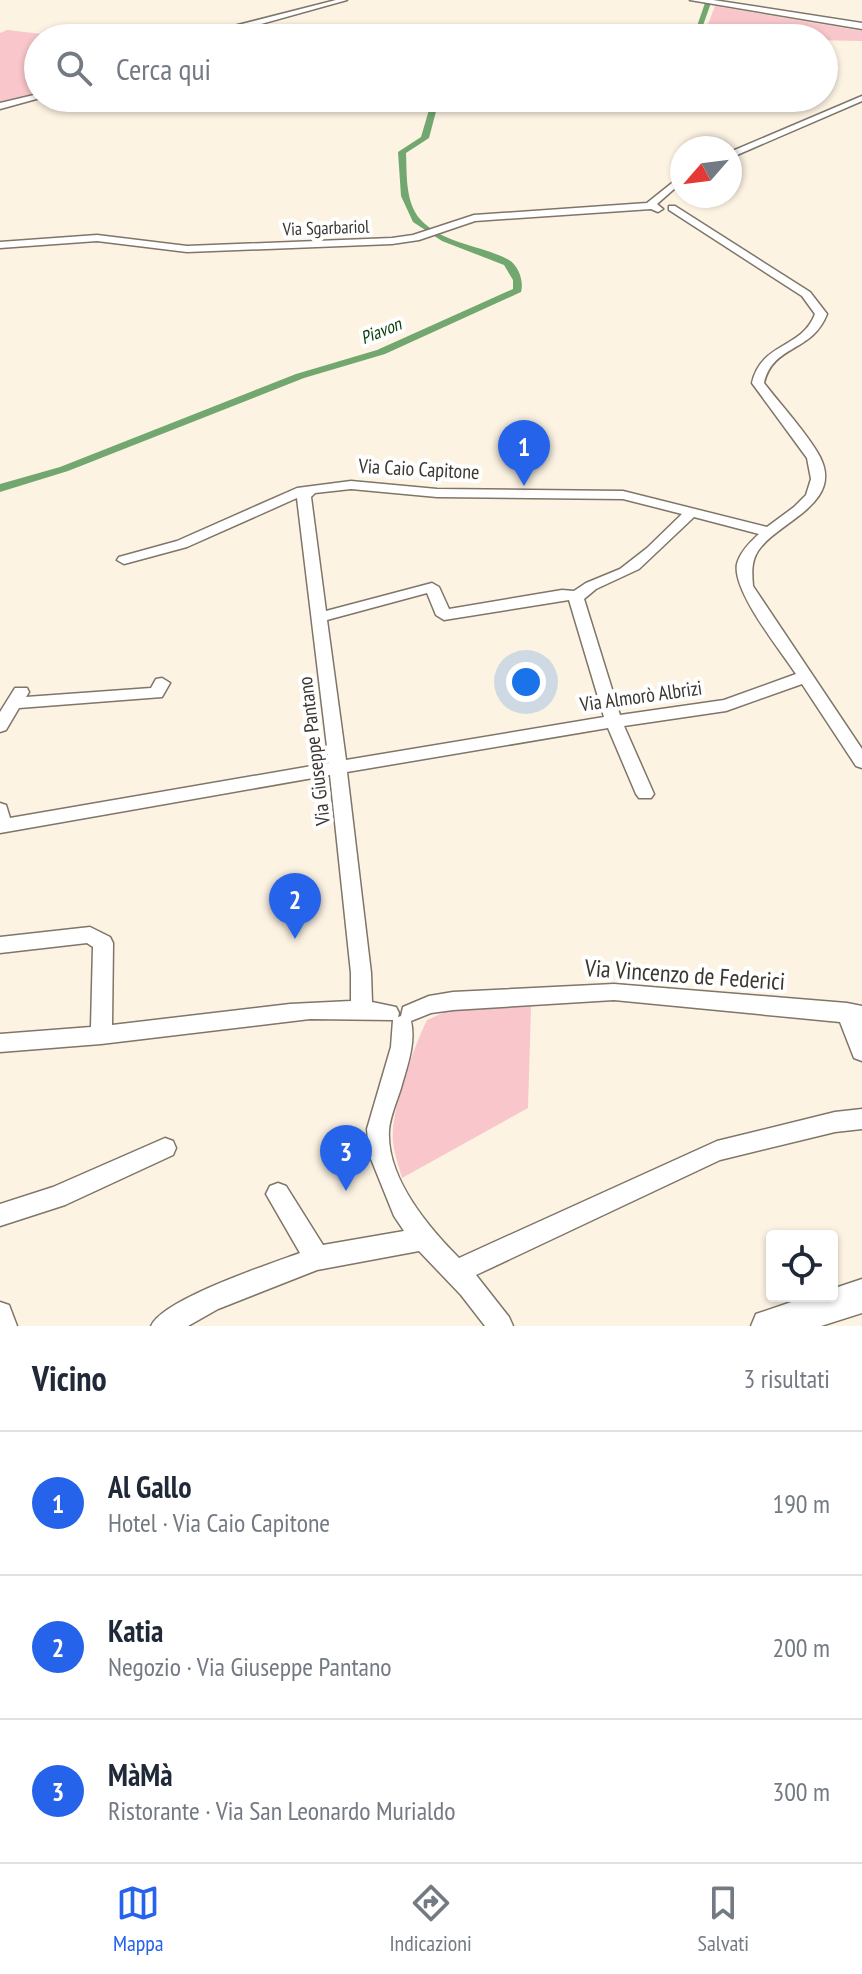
<!DOCTYPE html>
<html lang="it">
<head>
<meta charset="utf-8">
<style>
  :root { --surface:#fff; --page:#f2f2f3; --text:#1f2937; --muted:#747a83; --line:#e0e1e3; --accent:#2563eb }
  body { margin:0; font-family:"PT Sans Narrow",sans-serif; background:var(--page); color:var(--text) }
  .controls { position:absolute; right:24px; bottom:24px; display:grid; overflow:hidden; border-radius:8px; box-shadow:0 2px 6px #0004 }
  .controls button { width:72px; height:72px; display:grid; place-items:center; padding:0; border:0; border-bottom:2px solid var(--line); background:var(--surface); color:var(--text); font:40px sans-serif }
  .compass { position:absolute; left:670px; top:136px; width:72px; height:72px; border-radius:50%; background:var(--surface); box-shadow:0 2px 6px #0004; rotate:242deg }
  .you { position:absolute; left:526px; top:682px; width:28px; height:28px; margin:-20px; border:6px solid #fff; border-radius:50%; background:#1a73e8; box-shadow:0 0 0 12px #1a73e833 }
  .badge { display:grid; place-items:center; width:52px; height:52px; border-radius:50%; background:var(--accent); color:#fff; font-size:26px; font-weight:700 }
  .pin { position:absolute; translate:-50% -66px; filter:drop-shadow(0 2px 4px #0008) }
  .pin::after { content:''; position:absolute; top:42px; width:28px; height:24px; background:inherit; clip-path:polygon(0 0,100% 0,50% 100%) }
  .list { margin:0; padding:0; list-style:none }
  h2 { display:flex; justify-content:space-between; align-items:center; height:104px; margin:0; padding:0 32px; font-size:34px }
  h2 small { font-size:26px; font-weight:400; color:var(--muted) }
  .list li { display:grid; grid-template-columns:52px 1fr auto; gap:24px; align-items:center; box-sizing:border-box; height:144px; padding:0 32px; border-top:2px solid var(--line) }
  .list b { display:block; font-size:30px; white-space:nowrap }
  .list p { margin:0; font-size:26px; white-space:nowrap; color:var(--muted) }
  .list em { font-size:26px; font-style:normal; color:var(--muted) }
  .icon { flex:none; width:44px; height:44px; fill:none; stroke:currentColor; stroke-width:2; stroke-linecap:round; stroke-linejoin:round }
  .map { position:relative; flex:none; width:862px; height:1326px; overflow:hidden }
  .search { position:absolute; background:var(--surface); box-shadow:0 2px 6px #0004; left:24px; right:24px; top:24px; height:88px; display:flex; align-items:center; gap:20px; box-sizing:border-box; padding:0 28px; border-radius:44px; color:var(--muted); font-size:30px }
  .sheet { height:536px; background:var(--surface) }
  nav { display:flex; justify-content:space-around; align-items:center; box-sizing:border-box; height:112px; border-top:2px solid var(--line); background:var(--surface); font-size:22px; color:var(--muted) }
  nav a { display:grid; justify-items:center; gap:4px }
  nav .on { color:var(--accent) }
  .map>svg:first-child { display:block }
  .green { fill:#f8c6cb }
  .lines { fill:none; stroke-linecap:round; stroke-linejoin:round }
  .canal { fill:#72a870; fill-rule:evenodd }
  .street-casing { stroke:#7f7568; stroke-width:3 }
  .secondary-casing { stroke:#7f7568; stroke-width:3 }
  .street { fill:#fff; fill-rule:evenodd }
  .secondary { fill:#fff; fill-rule:evenodd }
  .labels { text-anchor:middle; stroke-width:8; stroke-linejoin:round; paint-order:stroke }
  .far-street-label { font-size:18px; fill:#3a3630; stroke:#fff }
  .far-water-label { font-size:18px; font-style:italic; fill:#003d04; stroke:#fff }
  .street-label { font-size:20px; fill:#3a3630; stroke:#fff }
  .near-street-label { font-size:24px; fill:#3a3630; stroke:#fff }
</style>
</head>
<body>
<div class="map">
<svg width="862" height="1326" viewBox="0 0 862 1326">
  <rect width="100%" height="100%" fill="#fdf3e3"/>
  <path class="green" d="M 715,6 L 862,31 L 862,41 L 713,38 L 705,32 Z
    M 7,30 L 77,38 L 38,38 L 38,94 L 0,104 L 0,33 Z
    M 531,1006 L 528,1108 L 402,1178 C 399,1166 394,1154 393,1141 C 390,1113 414,1046 427,1020 L 452,1009 Z"/>
  <g class="lines">
    <path class="canal" d="M 706,0 L 712,0 L 701,31 L 712,38 L 704,38 L 695,32 Z
      M 437,98 L 445,98 L 438,104 L 429,138 L 406,153 C 407,173 405,202 420,219 C 442,244 482,245 509,260 C 519,266 524,282 521,292 L 385,354 L 304,378 L 68,471 L 0,492 L 0,484 L 60,467 L 296,374 L 377,350 L 513,289 L 513,280 L 504,265 L 442,241 L 413,222 L 401,196 L 398,152 L 421,137 L 431,103 Z"/>
    <g class="street-casing">
      <path id="street" d="M 336,0 L 347,0 L 236,31 L 224,38 L 215,38 L 230,27 Z
        M 38,94 L 40,98 L 0,109 L 0,103 Z
        M 862,96 L 862,101 L 730,158 L 730,152 Z
        M 682,175 L 682,182 L 657,204 L 663,209 L 658,212 L 651,209 L 475,221 L 419,240 L 392,244 L 187,252 L 97,241 L 0,248 L 0,242 L 97,235 L 187,246 L 392,238 L 413,235 L 474,215 L 647,203 Z
        M 669,206 L 675,206 L 810,292 L 827,314 C 812,353 773,344 764,383 C 780,404 808,434 820,457 C 844,504 778,521 758,551 C 751,562 752,573 753,586 L 862,749 L 862,768 L 856,766 L 802,684 L 726,711 L 624,726 L 654,794 L 651,798 L 639,798 L 636,794 L 608,728 L 347,772 L 371,973 L 372,1002 L 396,1007 L 399,1013 L 398,1017 L 401,1016 L 403,1007 L 429,996 L 453,992 L 614,984 L 847,1003 L 862,1006 L 862,1061 L 854,1058 L 840,1022 L 614,1000 L 453,1010 L 431,1013 L 411,1021 C 416,1044 407,1066 401,1088 C 397,1101 390,1117 389,1130 C 386,1177 428,1227 459,1258 L 717,1141 L 835,1112 L 862,1109 L 862,1129 L 835,1132 L 720,1160 L 476,1275 L 509,1317 L 513,1326 L 485,1326 L 461,1295 L 419,1251 L 317,1270 L 218,1309 L 188,1326 L 151,1326 C 163,1299 270,1264 300,1253 L 266,1194 L 270,1186 L 278,1183 L 286,1186 L 323,1245 L 404,1231 L 394,1216 L 369,1154 L 367,1129 L 391,1047 L 393,1020 L 310,1019 L 101,1044 L 0,1052 L 0,1034 L 91,1027 L 93,947 L 87,943 L 0,953 L 0,937 L 90,927 L 110,937 L 113,943 L 112,1025 L 290,1004 L 351,1001 L 351,973 L 330,775 L 0,833 L 0,803 L 6,805 L 10,818 L 329,763 L 297,498 L 187,547 L 124,564 L 117,560 L 119,557 L 177,541 L 297,488 L 351,481 L 437,489 L 623,491 L 767,527 L 794,507 L 806,495 L 811,479 L 807,458 L 752,383 C 761,342 802,349 815,314 L 802,296 L 669,210 ZM 351,489 L 437,497 L 623,499 L 682,514 L 647,548 L 620,569 L 586,583 L 574,591 L 562,590 L 449,609 L 439,587 L 432,583 L 326,611 L 311,497 L 315,493 ZM 694,517 L 759,534 C 750,542 740,552 737,564 C 732,591 781,651 796,674 L 724,700 L 620,715 L 584,599 L 596,589 L 639,569 ZM 427,593 L 436,615 L 444,620 L 569,600 L 604,717 L 346,760 L 327,620 Z
        M 162,678 L 170,683 L 162,697 L 19,708 L 6,730 L 0,732 L 0,712 L 15,688 L 27,688 L 29,692 L 26,697 L 151,688 L 156,679 Z
        M 165,1138 L 173,1141 L 176,1148 L 173,1155 L 65,1205 L 0,1226 L 0,1204 L 53,1187 Z
        M 0,1302 L 9,1305 L 17,1326 L 0,1326 Z"/>
    </g>
    <g class="secondary-casing">
      <path id="secondary" d="M 690,0 L 713,0 L 862,23 L 862,29 Z
        M 862,1279 L 862,1313 L 821,1326 L 751,1326 L 756,1314 L 809,1296 L 832,1296 L 832,1289 Z"/>
    </g>
    <use href="#street" class="street"/>
    <use href="#secondary" class="secondary"/>
  </g>
  <g class="labels">
    <g class="far-street-label">
      <text transform="translate(326 228) rotate(-2)" y="6">Via Sgarbariol</text>
    </g>
    <g class="far-water-label">
      <text transform="translate(381 331) rotate(-22)" y="6">Piavon</text>
    </g>
    <g class="street-label">
      <text transform="translate(419 469) rotate(3)" y="7">Via Caio Capitone</text>
      <text transform="translate(641 696) rotate(-8)" y="7">Via Almorò Albrizi</text>
      <text transform="translate(314 751) rotate(-97)" y="7">Via Giuseppe Pantano</text>
    </g>
    <g class="near-street-label">
      <text transform="translate(685 975) rotate(4)" y="8">Via Vincenzo de Federici</text>
    </g>
  </g>
</svg>
<div class="controls">
<button><svg class="icon" aria-label="locate" viewBox="0 0 24 24"><circle cx="12" cy="12" r="6"/><path d="M12 2v4M12 18v4M2 12h4M18 12h4"/></svg></button>
</div>
<svg class="compass" viewBox="-18 -18 36 36"><path d="M0-13l5 13h-10z" fill="#e53935"/><path d="M0 13l5-13h-10z" fill="#747a83"/></svg>
<div class="you"></div>
<div class="pin badge" style="left:524px;top:486px">1</div>
<div class="pin badge" style="left:295px;top:939px">2</div>
<div class="pin badge" style="left:346px;top:1191px">3</div>
<div class="search"><svg class="icon" aria-label="search" viewBox="0 0 24 24"><circle cx="10" cy="10" r="6"/><path d="M15 15l6 6"/></svg>Cerca qui</div>
</div>
<section class="sheet">
<h2>Vicino<small>3 risultati</small></h2>
<ul class="list">
<li><span class="badge">1</span><div><b>Al Gallo</b><p>Hotel · Via Caio Capitone</p></div><em>190 m</em></li>
<li><span class="badge">2</span><div><b>Katia</b><p>Negozio · Via Giuseppe Pantano</p></div><em>200 m</em></li>
<li><span class="badge">3</span><div><b>MàMà</b><p>Ristorante · Via San Leonardo Murialdo</p></div><em>300 m</em></li>
</ul>
</section>
<nav>
<a class="on"><svg class="icon" aria-label="map" viewBox="0 0 24 24"><path d="M3 6l6-2 6 2 6-2v14l-6 2-6-2-6 2zM9 4v14M15 6v14"/></svg>Mappa</a>
<a><svg class="icon" aria-label="directions" viewBox="0 0 24 24"><path d="M12 3l9 9-9 9-9-9zM9 14v-3h6M13 9l2 2-2 2"/></svg>Indicazioni</a>
<a><svg class="icon" aria-label="saved" viewBox="0 0 24 24"><path d="M7 4h10v16l-5-4-5 4z"/></svg>Salvati</a>
</nav>
</body>
</html>
